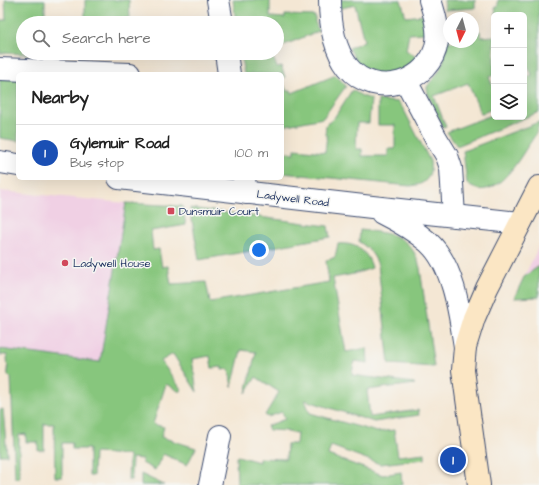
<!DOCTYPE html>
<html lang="en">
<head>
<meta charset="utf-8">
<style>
  :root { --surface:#fff; --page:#f6f6f6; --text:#222; --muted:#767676; --line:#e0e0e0; --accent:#ea580c }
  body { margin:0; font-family:"Architects Daughter",sans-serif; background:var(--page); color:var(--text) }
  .controls { position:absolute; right:12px; top:12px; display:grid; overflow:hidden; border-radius:6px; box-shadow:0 4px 16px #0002 }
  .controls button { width:36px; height:36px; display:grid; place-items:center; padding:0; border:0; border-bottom:1px solid var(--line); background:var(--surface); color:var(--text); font:20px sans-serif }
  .compass { position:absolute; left:443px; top:12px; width:36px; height:36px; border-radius:50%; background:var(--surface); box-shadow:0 4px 16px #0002; rotate:186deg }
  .you { position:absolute; left:259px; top:250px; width:14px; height:14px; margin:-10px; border:3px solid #fff; border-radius:50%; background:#1a73e8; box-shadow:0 0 0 6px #1a73e833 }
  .badge { display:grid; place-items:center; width:26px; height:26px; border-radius:50%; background:var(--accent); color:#fff; font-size:13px; font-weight:700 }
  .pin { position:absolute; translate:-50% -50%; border:2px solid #fff; box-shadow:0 1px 4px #0006 }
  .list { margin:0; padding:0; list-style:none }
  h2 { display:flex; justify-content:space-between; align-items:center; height:52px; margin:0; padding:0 16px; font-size:17px }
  h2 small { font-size:13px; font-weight:400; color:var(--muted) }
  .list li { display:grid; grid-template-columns:26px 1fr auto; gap:12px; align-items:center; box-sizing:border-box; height:56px; padding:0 16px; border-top:1px solid var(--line) }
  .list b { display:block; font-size:15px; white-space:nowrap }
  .list p { margin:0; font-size:13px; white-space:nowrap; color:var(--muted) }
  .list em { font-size:13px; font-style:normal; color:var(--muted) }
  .icon { flex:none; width:22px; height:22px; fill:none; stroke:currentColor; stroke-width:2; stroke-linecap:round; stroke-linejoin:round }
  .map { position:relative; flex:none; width:539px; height:485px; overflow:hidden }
  .search { position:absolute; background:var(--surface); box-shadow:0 4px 16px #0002; left:16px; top:16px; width:268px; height:44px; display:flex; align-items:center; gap:10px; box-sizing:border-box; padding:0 14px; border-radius:22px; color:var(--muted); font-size:15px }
  .panel { position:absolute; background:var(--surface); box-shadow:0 4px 16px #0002; left:16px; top:72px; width:268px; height:108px; border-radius:6px }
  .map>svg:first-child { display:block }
  .built { fill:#f0d0e4 }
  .green { fill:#87c67d; stroke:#517a6e }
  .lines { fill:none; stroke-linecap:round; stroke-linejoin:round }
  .minor-casing { stroke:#3c4b70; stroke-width:24 }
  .tertiary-casing { stroke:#3c4b70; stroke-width:24 }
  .secondary-casing { stroke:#3c4b70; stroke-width:24 }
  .minor { stroke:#fff; stroke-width:22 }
  .tertiary { stroke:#fff; stroke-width:22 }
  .secondary { stroke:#fbe6c4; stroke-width:22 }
  .poi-dot { fill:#d1495b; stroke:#f6f6f2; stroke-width:1.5 }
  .labels { text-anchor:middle; stroke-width:3; stroke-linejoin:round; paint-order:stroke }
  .street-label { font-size:11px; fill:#1b2f5e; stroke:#f6f6f2 }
  .poi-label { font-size:11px; fill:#1b2f5e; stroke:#f6f6f2; text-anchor:start }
</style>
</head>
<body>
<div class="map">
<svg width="539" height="485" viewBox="0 0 539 485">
  <rect width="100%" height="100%" fill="#f6f6f2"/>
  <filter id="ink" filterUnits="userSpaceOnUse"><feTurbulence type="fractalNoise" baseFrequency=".025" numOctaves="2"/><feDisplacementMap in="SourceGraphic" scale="8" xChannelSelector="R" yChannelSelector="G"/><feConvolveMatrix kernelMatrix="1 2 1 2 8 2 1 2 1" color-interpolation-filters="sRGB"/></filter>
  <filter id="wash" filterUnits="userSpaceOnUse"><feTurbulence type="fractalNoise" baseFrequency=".012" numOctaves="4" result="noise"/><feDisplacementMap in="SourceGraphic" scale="16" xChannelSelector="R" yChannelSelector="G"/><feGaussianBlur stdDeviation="0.9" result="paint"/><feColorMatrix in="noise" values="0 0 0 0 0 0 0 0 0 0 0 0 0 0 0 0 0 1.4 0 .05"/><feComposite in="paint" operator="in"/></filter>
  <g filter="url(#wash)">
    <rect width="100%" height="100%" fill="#f4e7d4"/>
    <path class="built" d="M 0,191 L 126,203 L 100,363 L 0,349 Z
      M 539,246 L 539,297 L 514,298 L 524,277 Z"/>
    <path class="green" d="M 5,0 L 45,0 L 45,23 L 23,23 L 23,53 L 29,53 L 29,54 L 0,53 L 0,20 L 6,20 Z
      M 85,0 L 129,0 L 130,18 L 85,19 Z
      M 233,0 L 270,0 L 270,17 L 285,18 L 285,15 L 315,16 L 315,22 L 319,31 L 277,48 L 277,23 L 236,23 Z
      M 338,0 L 401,0 L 406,17 L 423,15 L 425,33 L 409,34 L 406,50 L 419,59 L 413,68 L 387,78 L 359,66 L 349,48 L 364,41 L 355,5 L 338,9 Z
      M 444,0 L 475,0 L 475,8 L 445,10 Z
      M 498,0 L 539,0 L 539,112 L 457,146 L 447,132 L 494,114 L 494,117 L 524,117 L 524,102 C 532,94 524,88 524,78 L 532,75 L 526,62 L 524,63 L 524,15 L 496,15 L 495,7 L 498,7 Z
      M 477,24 L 477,31 L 480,31 L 481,37 L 494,36 L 494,75 L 489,77 L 494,89 L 494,108 L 481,114 L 468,83 L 434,96 L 446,127 L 443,128 L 428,94 L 427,87 C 430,82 434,78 437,74 C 447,60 447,43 447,27 L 449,27 L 449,42 L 473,42 L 473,25 Z
      M 240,53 L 275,53 L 272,55 L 277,67 L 281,66 L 285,77 L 282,79 L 282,74 L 244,74 Z
      M 336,75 L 346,86 L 323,118 L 282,126 L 282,79 L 287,92 L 291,90 L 292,93 Z
      M 0,76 L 18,77 L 18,141 L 0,138 Z
      M 352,90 L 362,96 L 371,99 L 369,123 L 357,123 L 356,149 L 362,149 L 362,156 L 388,156 L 388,149 L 395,149 L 395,125 L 378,125 L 378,100 L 398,102 L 404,110 L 430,161 C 432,177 426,185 410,186 L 282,173 L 282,152 L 295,153 L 295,149 L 325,152 L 327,135 L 325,135 L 326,125 L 334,118 Z
      M 539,122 C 539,133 530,142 524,152 C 513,169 491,203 467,184 L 463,151 Z
      M 126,203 L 182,206 L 186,225 L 151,231 L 153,250 L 159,249 L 162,267 L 168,266 L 171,284 L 206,282 L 210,302 L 329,282 L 326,261 L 335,257 L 338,244 C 355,242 368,251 372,268 L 354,274 L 333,278 L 346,352 L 367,348 L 368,363 L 354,361 L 352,375 L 414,383 L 415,384 L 367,390 L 370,417 L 418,410 L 419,415 L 374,422 L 305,400 L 310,413 L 377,432 L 394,430 L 398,456 L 425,453 L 425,459 L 380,464 L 331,446 L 328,455 L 383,475 L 401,472 L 402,485 L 237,485 L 236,457 L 238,456 L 259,462 L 259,458 L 286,459 L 287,444 L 296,444 L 297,433 L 287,432 L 287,431 L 269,430 L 267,426 L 285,419 L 282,412 L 268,417 L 265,415 L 279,392 L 256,377 L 246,393 L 256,352 L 241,350 L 232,387 L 229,369 L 222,370 L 222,367 L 212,368 L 210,356 L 192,359 L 197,392 L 173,354 L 161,361 L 181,389 L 180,392 L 166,384 L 153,424 L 164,427 L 161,437 L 196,448 L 187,465 L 163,454 L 155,470 L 142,463 L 142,459 L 132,458 L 131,480 L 128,480 L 129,455 L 94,453 L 93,476 L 89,476 L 89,449 L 72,449 L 72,443 L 62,443 L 62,477 L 55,477 L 54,424 L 44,424 L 44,450 L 38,450 L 38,442 L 26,442 L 26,434 L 19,435 L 19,478 L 15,478 L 11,377 L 8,376 L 7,355 L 0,355 L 0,349 L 100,362 Z
      M 190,208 L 328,226 L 330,237 L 199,260 Z
      M 360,230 C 389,233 412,234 420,268 L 434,367 L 389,364 L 378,265 C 374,255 369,248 359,242 Z
      M 539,266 L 539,297 L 514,298 L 524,277 Z
      M 3,409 L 7,455 L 0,455 L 0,410 Z
      M 141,474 L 164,485 L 141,485 Z"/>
  </g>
  <g filter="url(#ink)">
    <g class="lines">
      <g class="minor-casing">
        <path id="minor" d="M 218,0 L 222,23
          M 330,0 C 330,22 334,49 348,67 C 375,100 431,83 437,42 C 439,28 434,13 430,0
          M 226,53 L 229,74
          M 0,69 L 130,74
          M 406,81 L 436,138 L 447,156 L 451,168 L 454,216
          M 244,178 L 246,193
          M 210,485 L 220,436"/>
      </g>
      <g class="tertiary-casing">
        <path id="tertiary" d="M 0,162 L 18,165
          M 119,178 L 372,207 L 520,223
          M 382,213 C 398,221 414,230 428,242 C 454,265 460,315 465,347"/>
      </g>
      <g class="secondary-casing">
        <path id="secondary" d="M 479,485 L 463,370 L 465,347 L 474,318 L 487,288 L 539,187"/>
      </g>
      <use href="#minor" class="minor"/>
      <use href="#tertiary" class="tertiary"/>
      <use href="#secondary" class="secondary"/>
    </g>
  </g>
  <g class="poi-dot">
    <rect x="167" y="207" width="8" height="8" rx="2"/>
    <circle cx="65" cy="263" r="4"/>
  </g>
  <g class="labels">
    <g class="street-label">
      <text transform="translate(293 198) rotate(7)" y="4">Ladywell Road</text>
    </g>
    <g class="poi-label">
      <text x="179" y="215">Dunsmuir Court</text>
      <text x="73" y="267">Ladywell House</text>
    </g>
  </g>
</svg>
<div class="controls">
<button>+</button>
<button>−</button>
<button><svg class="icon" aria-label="layers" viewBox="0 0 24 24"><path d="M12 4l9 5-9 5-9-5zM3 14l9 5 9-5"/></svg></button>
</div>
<svg class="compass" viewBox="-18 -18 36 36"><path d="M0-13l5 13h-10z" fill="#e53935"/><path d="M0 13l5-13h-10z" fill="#767676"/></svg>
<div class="you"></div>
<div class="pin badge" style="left:453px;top:460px;background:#1a4fb4">1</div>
<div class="search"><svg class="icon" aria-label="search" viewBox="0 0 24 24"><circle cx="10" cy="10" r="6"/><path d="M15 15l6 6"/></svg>Search here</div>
<section class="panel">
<h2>Nearby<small></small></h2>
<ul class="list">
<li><span class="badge" style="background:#1a4fb4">1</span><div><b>Gylemuir Road</b><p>Bus stop</p></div><em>100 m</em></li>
</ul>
</section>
</div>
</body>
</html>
